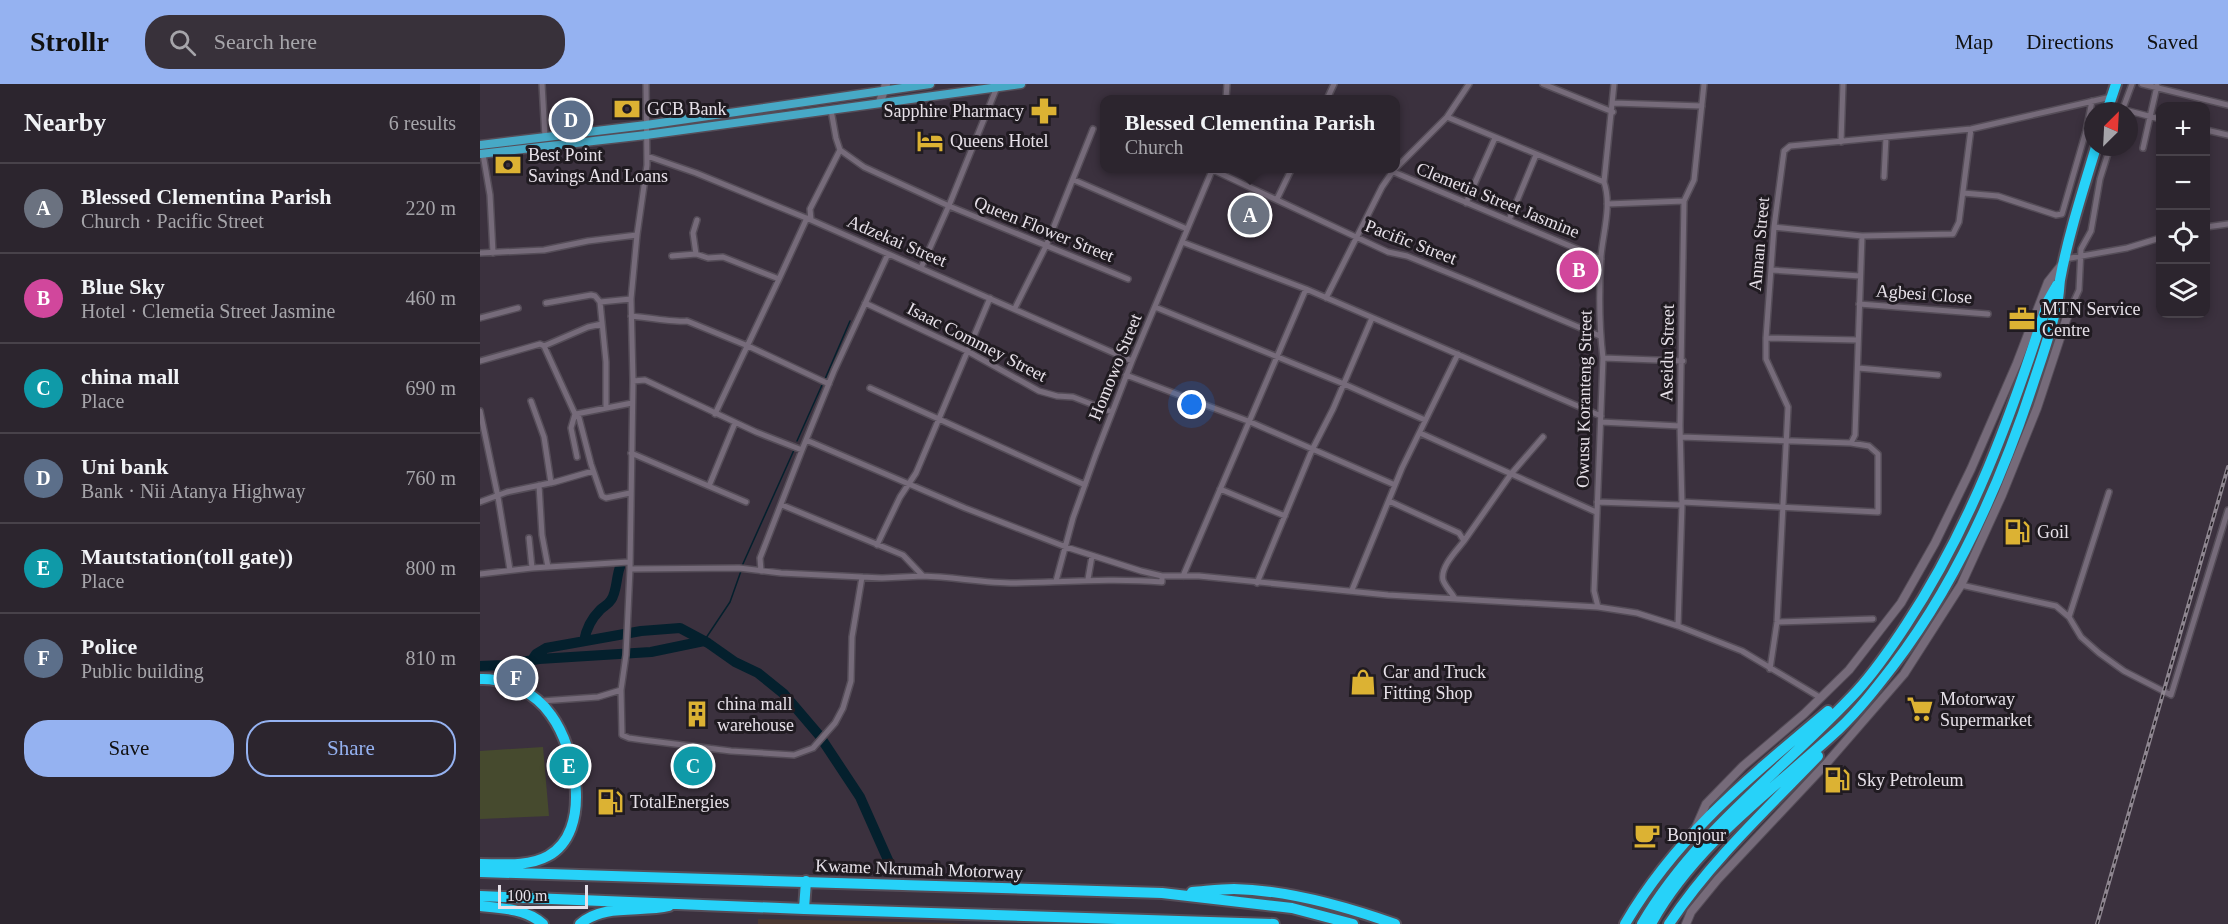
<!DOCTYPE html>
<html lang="en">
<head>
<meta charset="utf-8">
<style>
  :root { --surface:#2c252e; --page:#38313a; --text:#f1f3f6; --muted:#a6a5aa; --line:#48424a; --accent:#95b2f1 }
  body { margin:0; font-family:Georgia,serif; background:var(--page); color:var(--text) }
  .controls { position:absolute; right:18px; top:18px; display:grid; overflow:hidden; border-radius:12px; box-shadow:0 3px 9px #0003 }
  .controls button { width:54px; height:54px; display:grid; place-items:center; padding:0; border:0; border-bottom:2px solid var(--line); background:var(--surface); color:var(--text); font:30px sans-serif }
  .compass { position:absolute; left:1604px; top:18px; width:54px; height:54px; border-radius:50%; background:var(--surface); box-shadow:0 3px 9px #0003; rotate:24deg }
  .scale { position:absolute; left:18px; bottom:15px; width:90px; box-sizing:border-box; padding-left:6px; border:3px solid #e7e1e9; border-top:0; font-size:16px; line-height:21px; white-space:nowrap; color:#e7e1e9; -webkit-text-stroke:4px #201b21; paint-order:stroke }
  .you { position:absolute; left:712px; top:321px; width:21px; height:21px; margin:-15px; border:4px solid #fff; border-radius:50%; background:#1a73e8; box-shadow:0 0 0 9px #1a73e833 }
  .badge { display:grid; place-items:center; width:39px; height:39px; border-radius:50%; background:var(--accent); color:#fff; font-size:20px; font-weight:700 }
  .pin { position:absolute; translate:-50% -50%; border:3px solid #fff; box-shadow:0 2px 6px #0006 }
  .popup { position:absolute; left:620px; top:11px; width:300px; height:78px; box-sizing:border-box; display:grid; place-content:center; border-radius:12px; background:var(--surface); filter:drop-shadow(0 2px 4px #0005); font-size:20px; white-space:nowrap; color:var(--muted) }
  .popup b { font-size:22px; color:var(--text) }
  .popup::after { content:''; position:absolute; left:50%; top:100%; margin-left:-12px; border:12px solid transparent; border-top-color:var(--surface) }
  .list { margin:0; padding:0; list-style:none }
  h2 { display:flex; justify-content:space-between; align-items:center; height:78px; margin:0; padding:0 24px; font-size:26px }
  h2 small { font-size:20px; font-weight:400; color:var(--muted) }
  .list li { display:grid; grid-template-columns:39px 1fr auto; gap:18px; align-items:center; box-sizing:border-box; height:90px; padding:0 24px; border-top:2px solid var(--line) }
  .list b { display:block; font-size:22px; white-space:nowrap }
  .list p { margin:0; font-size:20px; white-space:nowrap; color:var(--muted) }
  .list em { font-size:20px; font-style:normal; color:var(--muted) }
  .actions { display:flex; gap:12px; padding:18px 24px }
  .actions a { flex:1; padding:14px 0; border:2px solid var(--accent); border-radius:24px; text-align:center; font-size:21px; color:var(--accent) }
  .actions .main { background:var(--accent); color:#111 }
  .icon { flex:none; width:33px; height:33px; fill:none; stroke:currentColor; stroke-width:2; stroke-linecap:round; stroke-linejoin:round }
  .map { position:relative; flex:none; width:1748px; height:840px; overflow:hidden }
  header { display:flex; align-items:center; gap:36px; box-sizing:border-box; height:84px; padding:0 30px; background:var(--accent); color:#111 }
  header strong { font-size:28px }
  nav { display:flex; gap:33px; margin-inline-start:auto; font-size:21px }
  .search { width:420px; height:54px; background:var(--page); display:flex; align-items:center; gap:15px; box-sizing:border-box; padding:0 21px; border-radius:24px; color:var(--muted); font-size:22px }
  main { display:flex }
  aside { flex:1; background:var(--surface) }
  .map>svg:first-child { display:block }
  .industrial { fill:#4b3831 }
  .green { fill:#464a2e }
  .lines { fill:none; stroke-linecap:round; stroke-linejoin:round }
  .stream { stroke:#04202d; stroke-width:1.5 }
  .river { stroke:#04202d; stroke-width:10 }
  .street-casing { stroke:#554d58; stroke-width:8 }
  .secondary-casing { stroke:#554d58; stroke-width:10 }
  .primary-casing { stroke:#554d58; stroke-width:11 }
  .highway-casing { stroke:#554d58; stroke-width:14 }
  .street { stroke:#766b7a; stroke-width:5 }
  .secondary { stroke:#766b7a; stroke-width:8 }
  .primary { stroke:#47a9c6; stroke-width:8 }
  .highway { stroke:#27d2f9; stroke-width:10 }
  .rail-casing { stroke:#8e8690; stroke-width:4 }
  .rail { stroke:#201b21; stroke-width:1.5; stroke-dasharray:4.5; stroke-linecap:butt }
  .labels { text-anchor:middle; stroke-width:6; stroke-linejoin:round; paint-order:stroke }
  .poi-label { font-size:18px; fill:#e7e1e9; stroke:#201b21; text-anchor:start }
  .street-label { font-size:18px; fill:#e7e1e9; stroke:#201b21 }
</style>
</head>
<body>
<header>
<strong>Strollr</strong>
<div class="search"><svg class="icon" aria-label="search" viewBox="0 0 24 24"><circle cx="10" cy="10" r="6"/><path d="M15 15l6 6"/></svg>Search here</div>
<nav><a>Map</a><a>Directions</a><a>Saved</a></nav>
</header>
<main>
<aside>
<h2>Nearby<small>6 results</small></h2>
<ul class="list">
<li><span class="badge" style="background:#6b7280">A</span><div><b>Blessed Clementina Parish</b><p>Church · Pacific Street</p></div><em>220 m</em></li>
<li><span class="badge" style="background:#d1479c">B</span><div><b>Blue Sky</b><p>Hotel · Clemetia Street Jasmine</p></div><em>460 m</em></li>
<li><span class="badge" style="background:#0f9aa8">C</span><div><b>china mall</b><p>Place</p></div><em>690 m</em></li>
<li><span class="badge" style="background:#5c6f8a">D</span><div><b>Uni bank</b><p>Bank · Nii Atanya Highway</p></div><em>760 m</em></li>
<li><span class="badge" style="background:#0f9aa8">E</span><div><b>Mautstation(toll gate))</b><p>Place</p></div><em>800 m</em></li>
<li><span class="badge" style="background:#5c6f8a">F</span><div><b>Police</b><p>Public building</p></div><em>810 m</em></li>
</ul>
<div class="actions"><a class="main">Save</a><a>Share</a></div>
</aside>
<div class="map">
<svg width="1748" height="840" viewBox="0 0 1748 840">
  <rect width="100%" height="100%" fill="#3b313e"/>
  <path class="industrial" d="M 278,835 L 472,839 L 483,840 L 278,840 Z"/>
  <path class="green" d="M 63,663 L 69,732 L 0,735 L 0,667 Z"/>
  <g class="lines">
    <path class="stream" d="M 345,295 L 370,237
      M 317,357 L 342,301
      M 262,482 L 314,366
      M 224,557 L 250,518 L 261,487"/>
    <path class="river" d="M 104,557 C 106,546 112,534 120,526 C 124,522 128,521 131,516 C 137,508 136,493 140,483
      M 52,576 L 56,570 L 66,564 L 161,547 L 200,544 L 228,559 L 255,578 L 278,589 L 304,610 L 339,651 L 380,713 L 412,785
      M 0,582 L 24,581 L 59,575 L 171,568 L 224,557"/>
    <g class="street-casing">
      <path id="street" d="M 62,0 L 65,53
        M 166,0 L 167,81 L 157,151 L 151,215 L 153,297 L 150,485 L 146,571 L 141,606 L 142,651 L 149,654 L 163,656 L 251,667 L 314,671 L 333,664 L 355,639 L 363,624 L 371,597 L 372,553 L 382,493
        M 1063,0 L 1133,28
        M 1662,0 L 1748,21
        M 746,15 L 747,0
        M 847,15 L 854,0
        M 1134,19 L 1222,22
        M 351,26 L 356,54 L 360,66 L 384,83 L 469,122 L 648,195
        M 1642,27 L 1652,0
        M 1649,27 L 1680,35
        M 967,33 L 1124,98
        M 1726,46 L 1748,51
        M 1361,58 L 1363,0
        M 1663,64 L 1677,2
        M 3,70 L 10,111 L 13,169
        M 167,72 L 216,89 L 331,136 L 652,277
        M 904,84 L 1121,175
        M 916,84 L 967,33 L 989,0
        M 733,86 L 908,168 L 927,172 L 991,198 L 1120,252
        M 1404,93 L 1406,53
        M 594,96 L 707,145
        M 1483,109 L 1518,112 L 1576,131 L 1582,130 L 1606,47 L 1612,17
        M 797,115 L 812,84
        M 986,119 L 1015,54
        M 1127,120 L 1204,117
        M 331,136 L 330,125 L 360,66
        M 1029,136 L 1056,71
        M 1294,143 L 1382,152 L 1473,150 L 1479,138 L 1491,45
        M 1726,143 L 1748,140
        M 702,158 L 826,205 L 1121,332
        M 0,169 L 64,166 L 108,157 L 157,151
        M 216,170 L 213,149 L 217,136
        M 408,170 L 354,287 L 326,356 L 485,424 L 586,463 L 661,487 L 682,492 L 719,492 L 908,511 L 1118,523 L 1157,529 L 1198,542 L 1262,567 L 1341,614
        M 192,172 L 216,170 L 228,174 L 243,173 L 299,195 L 327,134
        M 1585,175 L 1647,164 L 1680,154
        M 441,184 L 470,119 L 517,3
        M 1292,186 L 1380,192
        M 846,214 L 902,103 L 915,84
        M 120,218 L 151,215
        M 66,219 L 111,211 L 115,212 L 120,218 L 126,278 L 126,324
        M 385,219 L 487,267 L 559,307 L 577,312 L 593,313 L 632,328
        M 1379,220 L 1508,230
        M 675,223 L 864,300 L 945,336
        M 535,224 L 566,162 L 613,45
        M 1588,230 L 1599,206 L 1601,165 L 1611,147 L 1620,95 L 1630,63
        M 151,232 C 164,233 198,239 207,237 L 268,262 L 349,300
        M 0,234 L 38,224
        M 1286,254 L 1377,256
        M 64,262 L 108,243 L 122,240
        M 1123,274 L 1203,277
        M 0,277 L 60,260 L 64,262 L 95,330 L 91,344 L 97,373
        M 1378,284 L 1458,291
        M 646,291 L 768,337 L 915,401
        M 153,297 L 165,296 L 276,348 L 322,366 L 326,356
        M 390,304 L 605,401
        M 51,317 L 64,353 L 71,399
        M 0,327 L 18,413 L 30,486
        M 96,330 L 152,319
        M 98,330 L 111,380 L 122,412 L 126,414 L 150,409
        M 235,330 L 299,195
        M 1121,338 L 1200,342
        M 940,349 L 1116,428
        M 1201,353 L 1371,359 L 1389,362 L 1398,370 L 1398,428 L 1202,418
        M 1371,359 L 1375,351 L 1382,152
        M 151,369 L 266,418
        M 59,401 L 62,451 L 68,483
        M 229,402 L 255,339
        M 740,405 L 805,432
        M 909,417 L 979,449 L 984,457 C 977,466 960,483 963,496 C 965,502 971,508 974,513
        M 0,418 L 27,408 L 75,398 L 113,387
        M 1117,418 L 1202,421
        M 302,421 L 423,471 L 443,492 C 474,493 504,499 535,499 C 584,498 632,494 682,498 L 682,492
        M 49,454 L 52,484
        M 984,457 L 1031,390 L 1063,353
        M 397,461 L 420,413 L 436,389 L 510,214
        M 150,485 L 259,484 L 301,489 L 402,494 L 443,492
        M 281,487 L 280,474 L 322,366
        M 0,490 L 52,484 L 149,478
        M 703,492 L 826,205
        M 608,495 L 612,472
        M 576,497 L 593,434 L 616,370 L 652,277 L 733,84
        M 777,499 L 832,366 L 853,325 L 892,234
        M 1481,501 L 1576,522 L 1589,533 L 1601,553 L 1619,569 L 1644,587 L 1691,611 L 1748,426
        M 872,506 L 922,384 L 978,270
        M 1118,523 L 1114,507 L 1123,274 C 1119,241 1119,206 1121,172 C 1123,149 1132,121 1124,98 L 1134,0
        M 1589,533 L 1629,408
        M 1297,538 L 1393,535
        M 1198,542 L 1202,421 L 1200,342 L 1204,117 L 1214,96 L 1224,0
        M 1290,585 L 1297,538 L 1308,323 L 1286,275 L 1286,254 L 1294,143 L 1304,67 L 1310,62 L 1491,45 L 1631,13
        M 61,617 L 118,613 L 141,606"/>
    </g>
    <g class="secondary-casing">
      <path id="secondary" d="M 400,18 L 406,0
        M 1216,743 L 1226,720 L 1263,682 L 1324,630 L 1369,586 L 1421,519 L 1455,459 L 1491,385 L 1537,279 L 1568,198 L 1583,179
        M 1206,840 L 1211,828 L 1238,795 L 1345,681 L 1424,590 L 1481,501 L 1522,411 L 1557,324 L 1588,230"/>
    </g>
    <g class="primary-casing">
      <path id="primary" d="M 0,61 L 166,41 L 450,0
        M 0,70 L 166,51 L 541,0"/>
    </g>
    <g class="highway-casing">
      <path id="highway" d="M 1627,27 L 1636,0
        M 0,595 C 26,594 56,609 71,631 C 96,665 113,747 68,772 C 48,783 22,780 0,780
        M 0,788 L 682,809 L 812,824 L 873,840
        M 712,808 C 726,807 740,805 754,805 C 808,806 864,822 915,840
        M 0,812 L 324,825 L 794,840
        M 0,822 C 22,824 46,825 63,840
        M 324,825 L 326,797
        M 100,840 C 125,819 160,829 189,822
        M 1145,840 C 1197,751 1271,692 1348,627
        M 1162,840 C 1216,747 1305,685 1377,607 C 1395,587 1411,564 1426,541 C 1492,441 1532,330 1568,217 L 1577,201
        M 1171,840 C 1215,760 1293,706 1359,645 C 1379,626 1396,604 1413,582 C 1478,497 1522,396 1555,294 C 1563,270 1572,245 1577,219 C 1579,212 1579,204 1580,196 C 1588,152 1603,106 1616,63
        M 1189,840 C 1230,778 1287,725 1338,672"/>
    </g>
    <use href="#street" class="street"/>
    <use href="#secondary" class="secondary"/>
    <use href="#primary" class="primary"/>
    <use href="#highway" class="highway"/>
    <g class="rail-casing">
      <path id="rail" d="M 1617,840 L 1748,383"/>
    </g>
    <use href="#rail" class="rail"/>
  </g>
  <defs>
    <g id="bank-bare" transform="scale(2.07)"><path d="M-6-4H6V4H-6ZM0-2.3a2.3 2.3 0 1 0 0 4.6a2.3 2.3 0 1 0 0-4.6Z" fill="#dcb233" stroke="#201b21" stroke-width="2.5" paint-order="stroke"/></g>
    <g id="pharmacy-bare" transform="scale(2.07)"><path d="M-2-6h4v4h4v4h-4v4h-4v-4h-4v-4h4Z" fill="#dcb233" stroke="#201b21" stroke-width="2.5" paint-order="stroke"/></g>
    <g id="hotel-bare" transform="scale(2.07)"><path d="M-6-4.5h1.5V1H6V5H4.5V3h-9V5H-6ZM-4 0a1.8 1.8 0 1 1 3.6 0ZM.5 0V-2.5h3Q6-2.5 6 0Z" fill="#dcb233" stroke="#201b21" stroke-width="2.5" paint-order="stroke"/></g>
    <g id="office-bare" transform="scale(2.07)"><path d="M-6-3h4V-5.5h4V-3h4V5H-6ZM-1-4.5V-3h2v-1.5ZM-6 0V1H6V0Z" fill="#dcb233" stroke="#201b21" stroke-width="2.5" paint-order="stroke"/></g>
    <g id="fuel-bare" transform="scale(2.07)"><path d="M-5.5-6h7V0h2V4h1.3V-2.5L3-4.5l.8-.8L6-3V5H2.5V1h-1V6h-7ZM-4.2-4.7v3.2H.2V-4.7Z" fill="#dcb233" stroke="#201b21" stroke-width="2.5" paint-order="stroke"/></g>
    <g id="shop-bare" transform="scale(2.07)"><path d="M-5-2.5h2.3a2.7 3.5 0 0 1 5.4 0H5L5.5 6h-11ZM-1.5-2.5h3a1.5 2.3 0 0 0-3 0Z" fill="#dcb233" stroke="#201b21" stroke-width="2.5" paint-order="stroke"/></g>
    <g id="supermarket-bare" transform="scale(2.07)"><path d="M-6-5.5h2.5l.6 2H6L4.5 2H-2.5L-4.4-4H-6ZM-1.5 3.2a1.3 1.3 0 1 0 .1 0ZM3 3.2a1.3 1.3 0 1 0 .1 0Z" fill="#dcb233" stroke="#201b21" stroke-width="2.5" paint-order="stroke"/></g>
    <g id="building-bare" transform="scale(2.07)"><path d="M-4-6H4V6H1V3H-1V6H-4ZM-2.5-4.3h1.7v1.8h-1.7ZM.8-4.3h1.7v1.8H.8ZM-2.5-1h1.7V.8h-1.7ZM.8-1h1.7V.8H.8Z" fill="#dcb233" stroke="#201b21" stroke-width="2.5" paint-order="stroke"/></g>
    <g id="cafe-bare" transform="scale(2.07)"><path d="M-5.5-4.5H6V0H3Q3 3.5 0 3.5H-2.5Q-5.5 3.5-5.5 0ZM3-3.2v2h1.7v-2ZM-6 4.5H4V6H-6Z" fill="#dcb233" stroke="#201b21" stroke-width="2.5" paint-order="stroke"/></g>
  </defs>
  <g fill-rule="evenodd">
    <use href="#bank-bare" x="147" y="25"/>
    <use href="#pharmacy-bare" x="564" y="27"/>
    <use href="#hotel-bare" x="450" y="57"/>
    <use href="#bank-bare" x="28" y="81"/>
    <use href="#office-bare" x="1542" y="235"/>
    <use href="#fuel-bare" x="1537" y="448"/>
    <use href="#shop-bare" x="883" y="598"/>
    <use href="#supermarket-bare" x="1440" y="625"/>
    <use href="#building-bare" x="217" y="630"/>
    <use href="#fuel-bare" x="1357" y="696"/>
    <use href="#fuel-bare" x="130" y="718"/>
    <use href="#cafe-bare" x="1167" y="751"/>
  </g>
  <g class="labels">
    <g class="poi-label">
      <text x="167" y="31">GCB Bank</text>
      <text x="544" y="33" text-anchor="end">Sapphire Pharmacy</text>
      <text x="470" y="63">Queens Hotel</text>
      <text x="48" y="77">Best Point<tspan x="48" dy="21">Savings And Loans</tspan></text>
      <text x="1562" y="231">MTN Service<tspan x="1562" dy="21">Centre</tspan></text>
      <text x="1557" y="454">Goil</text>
      <text x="903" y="594">Car and Truck<tspan x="903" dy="21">Fitting Shop</tspan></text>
      <text x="1460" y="621">Motorway<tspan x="1460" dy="21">Supermarket</tspan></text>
      <text x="237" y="626">china mall<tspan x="237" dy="21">warehouse</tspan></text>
      <text x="1377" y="702">Sky Petroleum</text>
      <text x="150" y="724">TotalEnergies</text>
      <text x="1187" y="757">Bonjour</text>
    </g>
    <g class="street-label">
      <text transform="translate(1018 116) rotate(22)" y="6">Clemetia Street Jasmine</text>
      <text transform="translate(564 145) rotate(22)" y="6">Queen Flower Street</text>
      <text transform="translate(417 157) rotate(23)" y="6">Adzekai Street</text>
      <text transform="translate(931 158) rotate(21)" y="6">Pacific Street</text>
      <text transform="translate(1279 160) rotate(-85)" y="6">Annan Street</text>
      <text transform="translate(1444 210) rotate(4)" y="6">Agbesi Close</text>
      <text transform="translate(497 258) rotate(27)" y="6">Isaac Commey Street</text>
      <text transform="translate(1187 269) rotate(-89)" y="6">Aseidu Street</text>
      <text transform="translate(635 283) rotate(-68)" y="6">Homowo Street</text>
      <text transform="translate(1104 315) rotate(-89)" y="6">Owusu Koranteng Street</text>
      <text transform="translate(439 785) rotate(2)" y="6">Kwame Nkrumah Motorway</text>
    </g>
  </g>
</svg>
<div class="controls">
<button>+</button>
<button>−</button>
<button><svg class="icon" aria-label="locate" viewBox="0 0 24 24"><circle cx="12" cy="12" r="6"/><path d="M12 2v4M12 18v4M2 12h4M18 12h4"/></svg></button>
<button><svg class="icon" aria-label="layers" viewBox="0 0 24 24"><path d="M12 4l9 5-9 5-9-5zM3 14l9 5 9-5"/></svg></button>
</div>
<svg class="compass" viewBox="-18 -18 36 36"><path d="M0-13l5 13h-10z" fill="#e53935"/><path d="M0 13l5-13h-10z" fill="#a6a5aa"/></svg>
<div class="scale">100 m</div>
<div class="you"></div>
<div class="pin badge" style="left:770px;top:131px;background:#6b7280">A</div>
<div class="popup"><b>Blessed Clementina Parish</b>Church</div>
<div class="pin badge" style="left:1099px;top:186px;background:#d1479c">B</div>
<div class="pin badge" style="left:213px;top:682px;background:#0f9aa8">C</div>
<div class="pin badge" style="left:91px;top:36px;background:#5c6f8a">D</div>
<div class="pin badge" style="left:89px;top:682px;background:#0f9aa8">E</div>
<div class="pin badge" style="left:36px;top:594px;background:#5c6f8a">F</div>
</div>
</main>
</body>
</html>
